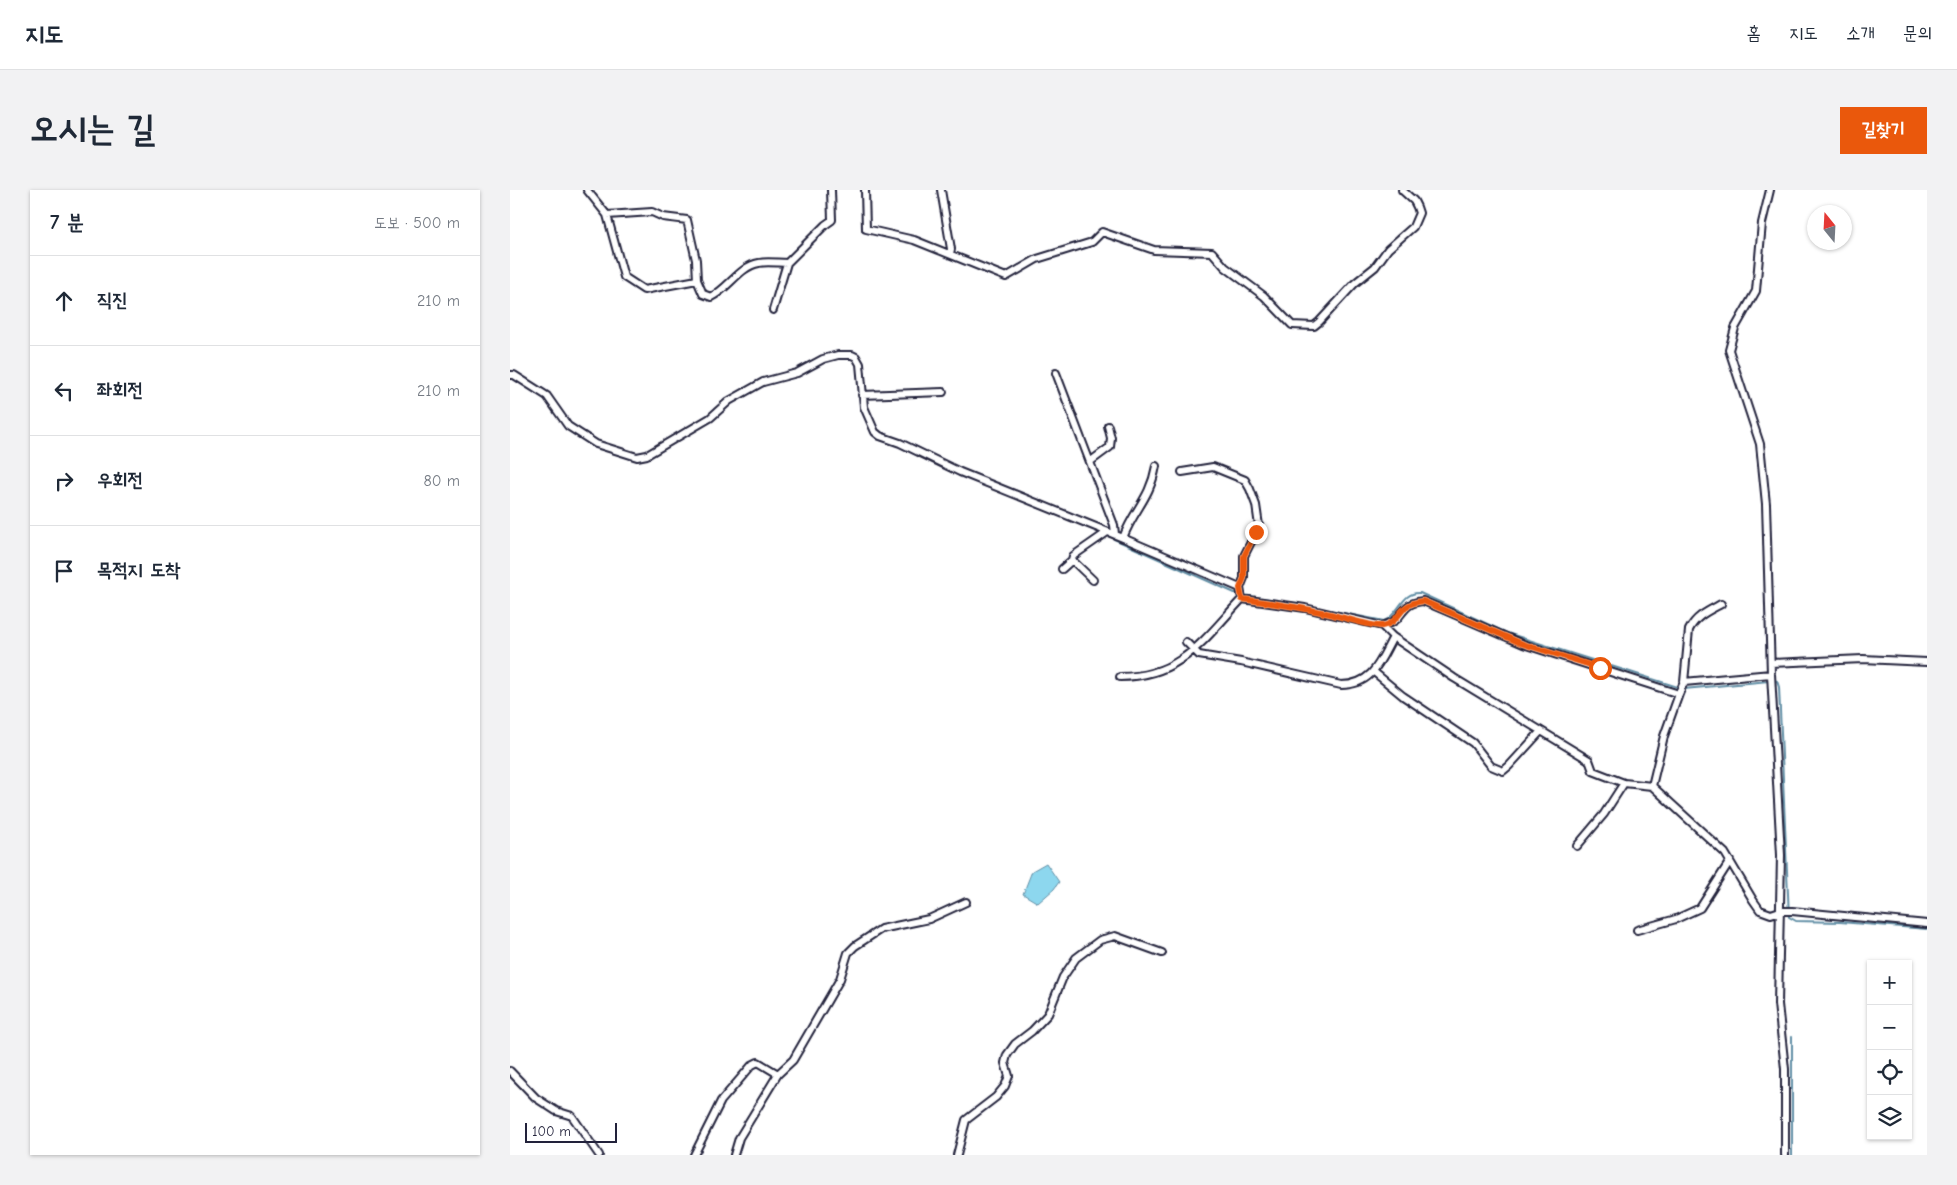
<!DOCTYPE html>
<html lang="ko">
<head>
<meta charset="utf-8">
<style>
  :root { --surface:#fff; --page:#f2f2f3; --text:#1f2937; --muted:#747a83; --line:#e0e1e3; --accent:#ea580c }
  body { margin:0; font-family:"Comic Neue","Poor Story",sans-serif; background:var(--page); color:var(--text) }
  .controls { position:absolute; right:15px; bottom:15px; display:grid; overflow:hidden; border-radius:0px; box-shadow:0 1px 4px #0004 }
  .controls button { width:45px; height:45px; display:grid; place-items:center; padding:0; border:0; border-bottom:1px solid var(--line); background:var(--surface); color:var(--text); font:25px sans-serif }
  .compass { position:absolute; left:1297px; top:15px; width:45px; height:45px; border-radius:50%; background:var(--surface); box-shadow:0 1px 4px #0004; rotate:342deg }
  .scale { position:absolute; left:15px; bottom:12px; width:92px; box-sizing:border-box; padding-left:5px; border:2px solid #22223b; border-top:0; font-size:14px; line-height:18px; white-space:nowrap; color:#22223b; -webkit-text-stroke:4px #fff; paint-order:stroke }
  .stop { position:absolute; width:15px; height:15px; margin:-11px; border:4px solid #ea580c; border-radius:50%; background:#fff }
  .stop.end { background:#ea580c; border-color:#fff; box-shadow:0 1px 5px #0008 }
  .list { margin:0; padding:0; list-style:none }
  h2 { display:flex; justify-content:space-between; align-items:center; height:65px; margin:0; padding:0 20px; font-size:21px }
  h2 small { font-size:16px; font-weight:400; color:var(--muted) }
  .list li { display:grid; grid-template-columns:32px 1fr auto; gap:15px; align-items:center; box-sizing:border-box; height:90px; padding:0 20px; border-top:1px solid var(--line) }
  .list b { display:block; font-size:19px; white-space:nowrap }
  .list em { font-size:16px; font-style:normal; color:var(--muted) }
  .icon { flex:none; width:28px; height:28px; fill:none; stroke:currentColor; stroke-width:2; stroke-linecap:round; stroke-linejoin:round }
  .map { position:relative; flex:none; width:1417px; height:965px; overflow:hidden; border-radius:0px }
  header { display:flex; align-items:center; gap:30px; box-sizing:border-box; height:70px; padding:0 25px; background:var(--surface); border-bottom:1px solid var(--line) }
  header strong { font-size:24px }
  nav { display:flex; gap:28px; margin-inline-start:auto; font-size:18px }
  .intro { display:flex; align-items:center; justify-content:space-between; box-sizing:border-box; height:120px; padding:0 30px }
  h1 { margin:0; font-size:35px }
  .button { padding:12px 22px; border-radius:0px; background:var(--accent); color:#fff; font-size:18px; font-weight:700 }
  main { display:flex; gap:30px; padding:0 30px }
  aside { flex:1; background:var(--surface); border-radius:0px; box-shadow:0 1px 4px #0004 }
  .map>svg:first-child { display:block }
  .water { fill:#8dd7ee; stroke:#628fa6 }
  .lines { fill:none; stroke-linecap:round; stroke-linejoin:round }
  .stream { stroke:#628fa6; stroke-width:2 }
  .street-casing { stroke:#22223b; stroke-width:10 }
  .street { stroke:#fff; stroke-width:6 }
  .route { stroke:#ea580c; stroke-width:6 }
</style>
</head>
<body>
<header>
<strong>지도</strong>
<nav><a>홈</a><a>지도</a><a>소개</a><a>문의</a></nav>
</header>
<div class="intro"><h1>오시는 길</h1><a class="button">길찾기</a></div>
<main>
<aside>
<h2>7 분<small>도보 · 500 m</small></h2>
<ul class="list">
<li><svg class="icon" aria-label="ahead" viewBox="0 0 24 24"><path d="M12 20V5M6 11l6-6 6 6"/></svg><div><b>직진</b></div><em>210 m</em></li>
<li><svg class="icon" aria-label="left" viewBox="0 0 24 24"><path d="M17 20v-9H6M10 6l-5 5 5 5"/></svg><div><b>좌회전</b></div><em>210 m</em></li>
<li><svg class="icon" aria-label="right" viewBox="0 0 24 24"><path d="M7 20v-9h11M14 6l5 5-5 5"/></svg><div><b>우회전</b></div><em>80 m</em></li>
<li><svg class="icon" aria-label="arrive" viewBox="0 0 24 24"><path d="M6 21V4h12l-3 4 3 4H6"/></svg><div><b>목적지 도착</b></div></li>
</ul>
</aside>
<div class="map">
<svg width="1417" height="965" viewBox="0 0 1417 965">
  <rect width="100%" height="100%" fill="#fff"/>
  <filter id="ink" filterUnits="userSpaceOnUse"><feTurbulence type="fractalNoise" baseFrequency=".02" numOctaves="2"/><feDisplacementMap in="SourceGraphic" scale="10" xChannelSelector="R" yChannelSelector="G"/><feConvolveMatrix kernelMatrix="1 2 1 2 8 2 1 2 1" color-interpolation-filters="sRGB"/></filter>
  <g filter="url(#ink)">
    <path class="water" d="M 536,673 L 549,692 L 544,699 L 528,713 L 513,704 L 522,681 Z"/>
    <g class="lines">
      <path class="stream" d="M 604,349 L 727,404 L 784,413
        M 818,420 L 874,431 C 889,425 892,401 910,403 L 997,443 L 1174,499 L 1259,491
        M 1264,490 L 1267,491 L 1269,497 L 1279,727 L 1286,731 L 1330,732 L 1417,739
        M 1282,847 L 1282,965"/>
      <g class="street-casing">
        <path id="street" d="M 77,0 L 97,25 L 114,87 L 134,100 L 187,90
          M 355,0 L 356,39 L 404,50 L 496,87 L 527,69 L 582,52 L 592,42 L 644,60 L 702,62 L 715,77 L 754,106 L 782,135 L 804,136 L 809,132 L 845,93 L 865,77 L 878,59 L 903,37 L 909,23 L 907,17 L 904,11 L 892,0
          M 431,0 L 441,59 L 440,64
          M 1260,0 L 1252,33 L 1246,101 L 1225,138 L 1219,160 L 1250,254 L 1256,314 L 1261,484 L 1271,665 L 1268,814 L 1275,879 L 1275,965
          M 97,25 L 142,22 L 153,27 L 177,30 L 186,70 L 187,90 L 193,104 L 201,107 C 218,99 230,76 249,73 C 257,71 268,73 277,73
          M 263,120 L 277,73 L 315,35 L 322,30 L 321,0
          M 546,183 L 604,335 L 605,344
          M 0,185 L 4,185 L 37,206 L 58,236 L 86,254 L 127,267 L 137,265 L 200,228 L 219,211 L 253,192 L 287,183 L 313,169 L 328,165 L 342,165 L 346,167 L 350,174 L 354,217 L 365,242 L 370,246 L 390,253 L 450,282 L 613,348 C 624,319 640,309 646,276
          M 352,205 L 433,202
          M 581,271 L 600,257 L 601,248 L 598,236
          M 672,282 L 703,277 L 735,290 L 740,299 L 746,315 L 749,336 L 734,366 L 734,388 L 730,398 L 732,409
          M 613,348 L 730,398
          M 552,379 L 562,370
          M 583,390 L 562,370 L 563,366 L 596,343
          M 732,409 L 795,418 L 872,436 L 883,447 L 944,488 L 1079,570 L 1083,581 L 1114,593 L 1142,596 L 1215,663 L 1243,710 L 1250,720 L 1261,724 L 1270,721 L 1282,721 L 1417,734
          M 872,436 C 877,434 883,433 887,429 C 896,418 897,413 913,411 L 1013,454 L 1169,504 L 1174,492 L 1261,484
          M 676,452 L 689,465 L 731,472 L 831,495 C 863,495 870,471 883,447
          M 1261,473 L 1353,469 L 1417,472
          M 864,482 L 893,506 L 963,553 L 981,576 L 993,581 L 999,576 L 1031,541
          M 610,487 C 671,487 694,449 732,409
          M 1174,492 L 1179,440 C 1186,426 1198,421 1211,414
          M 1142,596 L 1154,546 L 1169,504
          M 1067,656 L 1094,624 L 1114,593
          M 1127,740 L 1166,729 L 1190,718 L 1220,671
          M 0,881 L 26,908 L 46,921 L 62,926 L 89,965
          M 184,965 L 211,911 L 242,875 L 248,872 L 268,884
          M 224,965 L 229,948 L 268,884 L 283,870 L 330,789 L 338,763 L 345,756 L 371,739 L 419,729 L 456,712
          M 447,965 L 456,930 L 486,907 L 495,896 L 499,886 L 495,873 L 497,865 L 505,854 L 522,841 L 538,824 L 553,787 L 566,768 L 590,750 L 605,746 L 652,763"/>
      </g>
      <use href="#street" class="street"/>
    </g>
  </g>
  <g class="lines" filter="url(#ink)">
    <path class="route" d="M 746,342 L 734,366 L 734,388 L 730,398 L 732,409 C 761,413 791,417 820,424 C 831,427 863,437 872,436 C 892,433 886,414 913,411 L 1013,454 L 1090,478"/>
  </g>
</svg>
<div class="controls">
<button>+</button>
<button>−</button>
<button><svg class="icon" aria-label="locate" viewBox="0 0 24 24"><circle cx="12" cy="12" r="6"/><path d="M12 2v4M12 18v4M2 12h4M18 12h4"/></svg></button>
<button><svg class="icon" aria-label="layers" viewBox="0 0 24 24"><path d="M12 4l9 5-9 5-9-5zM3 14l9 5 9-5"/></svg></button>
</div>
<svg class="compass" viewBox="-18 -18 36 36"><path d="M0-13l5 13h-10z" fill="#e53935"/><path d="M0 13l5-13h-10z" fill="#747a83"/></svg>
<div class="scale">100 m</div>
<div class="stop" style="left:1090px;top:478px"></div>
<div class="stop end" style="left:746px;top:342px"></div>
</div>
</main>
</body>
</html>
